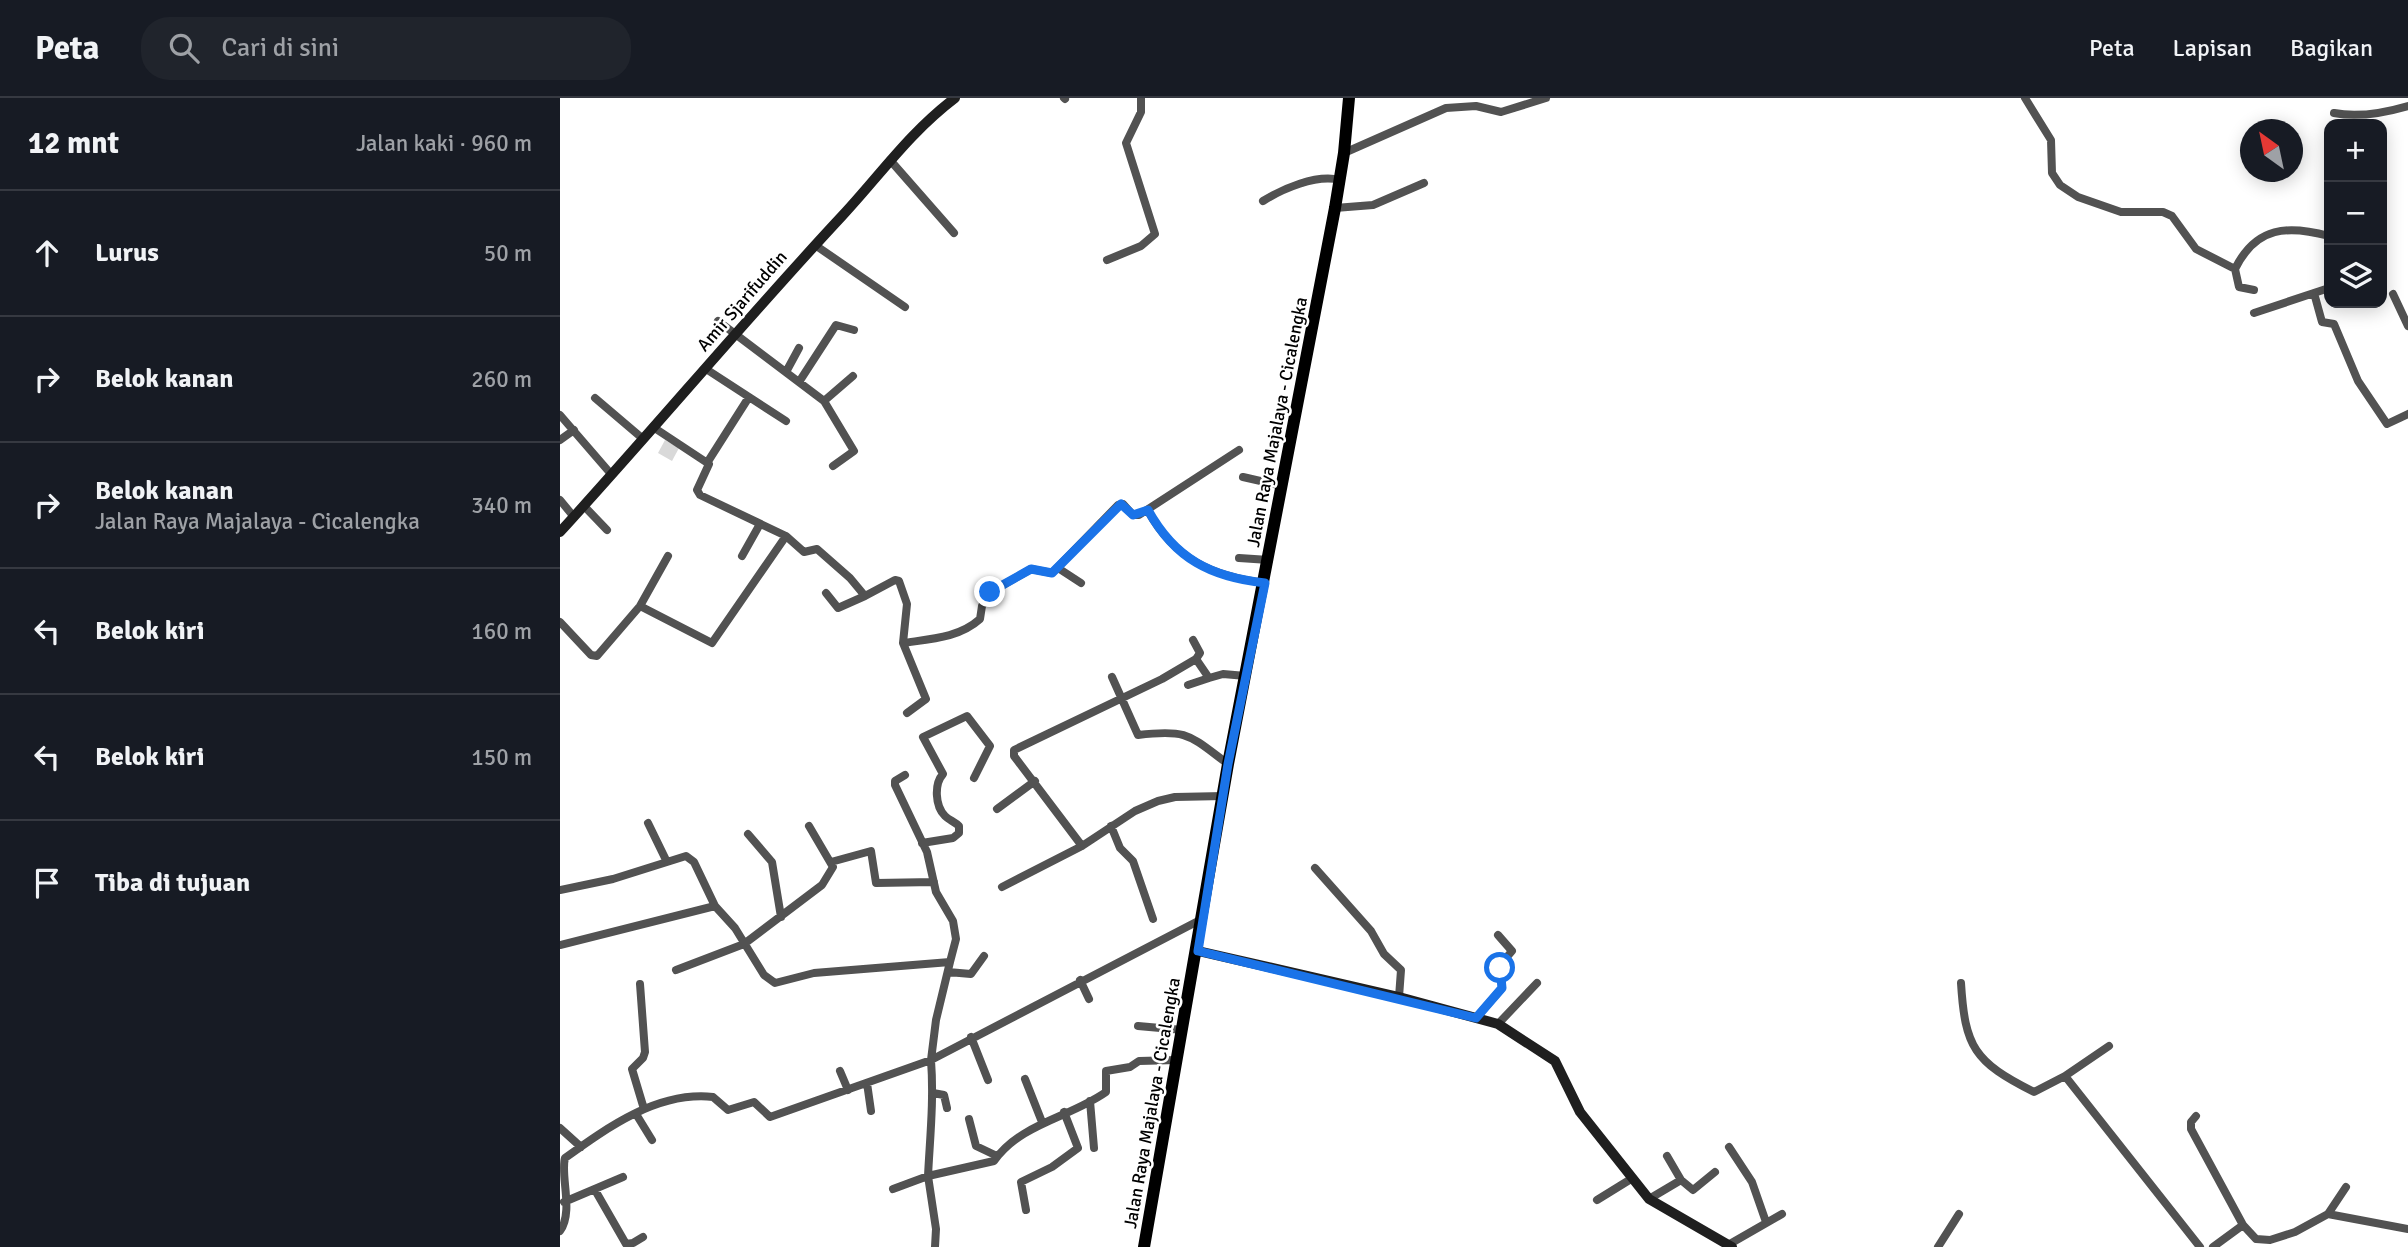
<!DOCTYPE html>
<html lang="id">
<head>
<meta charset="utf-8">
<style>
  :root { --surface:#171b24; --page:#20242c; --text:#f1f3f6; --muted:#9ea1a6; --line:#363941 }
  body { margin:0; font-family:Signika,sans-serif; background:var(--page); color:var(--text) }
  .controls { position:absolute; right:21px; top:21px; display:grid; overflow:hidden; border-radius:14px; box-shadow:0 4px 18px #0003 }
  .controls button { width:63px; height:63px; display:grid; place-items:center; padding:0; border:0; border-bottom:2px solid var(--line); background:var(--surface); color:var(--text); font:35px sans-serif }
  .compass { position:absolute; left:1680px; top:21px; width:63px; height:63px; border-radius:50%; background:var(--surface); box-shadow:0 4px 18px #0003; rotate:327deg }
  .stop { position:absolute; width:21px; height:21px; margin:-16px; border:5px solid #1a73e8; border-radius:50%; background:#fff }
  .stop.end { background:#1a73e8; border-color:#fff; box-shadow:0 2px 7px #0008 }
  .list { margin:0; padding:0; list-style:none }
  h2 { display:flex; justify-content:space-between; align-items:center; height:91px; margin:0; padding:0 28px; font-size:30px }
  h2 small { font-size:23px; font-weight:400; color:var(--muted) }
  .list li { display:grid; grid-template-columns:46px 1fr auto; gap:21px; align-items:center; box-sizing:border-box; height:126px; padding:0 28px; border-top:2px solid var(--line) }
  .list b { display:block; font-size:26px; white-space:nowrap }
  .list p { margin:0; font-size:23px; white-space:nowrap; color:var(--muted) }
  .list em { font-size:23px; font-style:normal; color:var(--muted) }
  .icon { flex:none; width:38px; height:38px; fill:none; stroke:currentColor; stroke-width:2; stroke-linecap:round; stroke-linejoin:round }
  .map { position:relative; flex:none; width:1848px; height:1149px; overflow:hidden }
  header { display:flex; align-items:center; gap:42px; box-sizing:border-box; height:98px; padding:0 35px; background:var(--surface); border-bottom:2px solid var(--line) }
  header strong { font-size:33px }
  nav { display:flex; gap:38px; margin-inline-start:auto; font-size:24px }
  .search { width:490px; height:63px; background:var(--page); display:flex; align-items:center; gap:18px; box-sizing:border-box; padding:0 24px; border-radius:28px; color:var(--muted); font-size:26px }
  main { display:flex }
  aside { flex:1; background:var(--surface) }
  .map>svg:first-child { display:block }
  .green { fill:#d9d9d9 }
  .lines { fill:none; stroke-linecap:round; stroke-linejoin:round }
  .street { stroke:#525252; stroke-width:8 }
  .secondary { stroke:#1f1f1f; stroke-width:10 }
  .primary { stroke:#000; stroke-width:12 }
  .route { stroke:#1a73e8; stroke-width:9 }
  .labels { text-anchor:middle; stroke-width:5; stroke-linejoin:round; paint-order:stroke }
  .street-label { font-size:18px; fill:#000; stroke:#fff }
</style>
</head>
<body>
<header>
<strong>Peta</strong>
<div class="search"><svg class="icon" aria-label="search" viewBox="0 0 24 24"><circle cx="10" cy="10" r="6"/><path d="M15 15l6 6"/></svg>Cari di sini</div>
<nav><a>Peta</a><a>Lapisan</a><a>Bagikan</a></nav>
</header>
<main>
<aside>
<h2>12 mnt<small>Jalan kaki · 960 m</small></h2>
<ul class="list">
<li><svg class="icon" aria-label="ahead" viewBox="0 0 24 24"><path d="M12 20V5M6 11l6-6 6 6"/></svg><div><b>Lurus</b></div><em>50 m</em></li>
<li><svg class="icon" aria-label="right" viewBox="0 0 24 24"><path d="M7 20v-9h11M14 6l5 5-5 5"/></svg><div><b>Belok kanan</b></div><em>260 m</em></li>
<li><svg class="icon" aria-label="right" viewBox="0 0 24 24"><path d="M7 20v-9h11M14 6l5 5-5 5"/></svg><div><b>Belok kanan</b><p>Jalan Raya Majalaya - Cicalengka</p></div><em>340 m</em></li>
<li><svg class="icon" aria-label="left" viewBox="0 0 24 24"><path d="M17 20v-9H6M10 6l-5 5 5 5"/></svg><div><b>Belok kiri</b></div><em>160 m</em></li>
<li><svg class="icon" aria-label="left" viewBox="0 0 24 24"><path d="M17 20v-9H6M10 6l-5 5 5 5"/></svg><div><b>Belok kiri</b></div><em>150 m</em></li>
<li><svg class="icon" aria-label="arrive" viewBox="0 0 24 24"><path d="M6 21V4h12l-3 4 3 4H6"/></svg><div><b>Tiba di tujuan</b></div></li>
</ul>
</aside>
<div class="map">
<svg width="1848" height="1149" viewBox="0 0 1848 1149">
  <rect width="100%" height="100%" fill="#fff"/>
  <path class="green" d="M 105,342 L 119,350 L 112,363 L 98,355 Z"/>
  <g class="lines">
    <path class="street" d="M 504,0 L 505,1
      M 1465,0 L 1491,42 L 1492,75 L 1500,87 L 1518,99 L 1561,114 L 1603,114 L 1612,118 L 1636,151 L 1675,171 C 1696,128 1728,127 1769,138
      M 1774,15 C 1799,20 1824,15 1848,8
      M 784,55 L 886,10 L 916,8 L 941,14 L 986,0
      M 330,62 L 394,135
      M 703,103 C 722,91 756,76 780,82
      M 775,110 L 813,107 L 864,85
      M 255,147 L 345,209
      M 547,162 L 581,148 L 595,136 L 566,45 L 581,14 L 581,0
      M 1675,171 L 1679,189 L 1694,192
      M 1754,195 L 1762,224 L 1774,226 L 1798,283 L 1827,326 L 1848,316
      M 1833,196 L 1848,228
      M 1694,215 L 1769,190
      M 158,223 L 264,303 L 294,353 L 273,368
      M 146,271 L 226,323
      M 226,274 L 239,250
      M 239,284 L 276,227 L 294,232
      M 35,300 L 82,340
      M 264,303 L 293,278
      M 0,317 L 51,376
      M 93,329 L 149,366 L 137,392 L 140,397 L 226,438 L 244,454 L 257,451 L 290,480 L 305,498 L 335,482 L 339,483 L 347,506 L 343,545 L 366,601 L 347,615
      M 0,342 L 14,332
      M 147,365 L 189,299
      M 683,379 L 723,388
      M 0,402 L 14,419
      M 24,408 L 47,432
      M 588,413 C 615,461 651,478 705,485
      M 182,458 L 200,426
      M 679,460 L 709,462
      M 498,470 L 521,485
      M 266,495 L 278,510 L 305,498
      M 80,508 L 152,545 L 226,438
      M 0,524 L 31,557 L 37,558 L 80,508 L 108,458
      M 633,542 L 640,555 L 636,561
      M 343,545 C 370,541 399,540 420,521 L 422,508 L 431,494 L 471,471 L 492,475 L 558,407 L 563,406 L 573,417 L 579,417 L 679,352
      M 552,579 L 578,637 C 628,631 629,637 668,666
      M 628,587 L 649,580
      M 345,677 L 335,683 L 335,687 L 367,754 L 376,794 L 393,823 L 396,841 L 390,864
      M 437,711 L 475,683
      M 88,725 L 106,762
      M 551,728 L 560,750 L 573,763 L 593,821
      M 188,736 L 212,764 L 221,819
      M 362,745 L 393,740 L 399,735 L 399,728 C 395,724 389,722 385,718 C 375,708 374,686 383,676 L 363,639 L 407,618 L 430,648 L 414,680
      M 522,748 L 454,658 L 454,652 L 602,581 L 636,561 L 649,580 L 663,576 L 686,578
      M 271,764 L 311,753 L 316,785 L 374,784
      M 755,770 L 811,833 L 824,856 L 841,872 L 839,899
      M 442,789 L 522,748 L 575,713 L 598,703 L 615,699 L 664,698
      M 0,792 L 53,781 L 126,758 L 134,764 L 155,808 L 175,830 L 204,877 L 215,885 L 254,875 L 390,864 L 376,922 L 371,962 L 642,821
      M 0,847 L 155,808
      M 116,872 L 184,846 L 262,787 L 273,769 L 249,728
      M 388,874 L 411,876 L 424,858
      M 520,882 L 529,901
      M 1401,885 C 1405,949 1414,964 1474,994 L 1505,978 L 1640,1149
      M 80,886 L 85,954 L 83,960 L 72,971 L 84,1011
      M 916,920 L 942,890 L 941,866 L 952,853 L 938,837
      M 938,926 L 977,885
      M 578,928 L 623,932
      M 411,939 L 428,982
      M 280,973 L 288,992
      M 1505,978 L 1549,948
      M 465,981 L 482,1024
      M 307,985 L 311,1013
      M 373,995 L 384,997 L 387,1010
      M 530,1003 L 534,1050
      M 76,1016 L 92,1042
      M 1636,1018 L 1631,1024 L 1631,1031 L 1683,1127
      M 409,1021 L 416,1048 L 437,1058
      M 0,1030 L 21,1049
      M 1169,1049 L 1192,1084 L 1206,1124
      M 1107,1058 L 1121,1082
      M 333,1091 L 368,1078 L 376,1131 L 375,1149
      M 35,1092 L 66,1146 L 73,1145 L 83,1139
      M 1089,1101 L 1121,1082 L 1133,1092 L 1155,1074
      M 1037,1102 L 1071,1081
      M 4,1104 L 63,1079
      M 466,1112 L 461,1084 L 492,1069 L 518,1050 L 504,1014
      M 1768,1116 L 1786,1089
      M 0,1133 C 14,1114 0,1077 5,1060 C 48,1029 98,993 153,999 L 168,1012 L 194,1004 L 210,1019 L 371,962 C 374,1002 370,1039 368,1078 L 434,1063 C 461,1025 509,1020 546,994 L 546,973 L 570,969 L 579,963 L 617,962
      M 1168,1147 L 1222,1116
      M 1378,1149 L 1399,1116
      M 1653,1149 L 1683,1127 L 1696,1141 L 1710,1142 L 1735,1134 L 1768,1116 L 1848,1131"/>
    <path class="secondary" d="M 0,434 C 95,330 186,221 282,118 C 321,76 349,35 395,0
      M 638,853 L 839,899 L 938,926 L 995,963 L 1020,1014 L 1089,1101 L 1172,1149"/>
    <path class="primary" d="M 584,1149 L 668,666 L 775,110 L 784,55 L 789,0"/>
  </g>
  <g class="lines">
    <path class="route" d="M 430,494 L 471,471 L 492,475 L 561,406 L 573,417 L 588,412 C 615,461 651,479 705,485 L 668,666 L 638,853 L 916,920 L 942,890 L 940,870"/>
  </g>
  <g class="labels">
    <g class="street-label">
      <text transform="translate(182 203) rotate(-49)" y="6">Amir Sjarifuddin</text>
      <text transform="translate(717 324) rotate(-79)" y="6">Jalan Raya Majalaya - Cicalengka</text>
      <text transform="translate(592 1005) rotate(-80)" y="6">Jalan Raya Majalaya - Cicalengka</text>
    </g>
  </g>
</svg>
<div class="controls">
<button>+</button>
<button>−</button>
<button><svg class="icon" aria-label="layers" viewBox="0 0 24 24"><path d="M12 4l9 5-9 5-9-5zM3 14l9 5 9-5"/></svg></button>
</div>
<svg class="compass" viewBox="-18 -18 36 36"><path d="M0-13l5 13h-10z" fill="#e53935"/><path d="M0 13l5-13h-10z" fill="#9ea1a6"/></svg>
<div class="stop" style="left:940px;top:870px"></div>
<div class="stop end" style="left:430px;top:494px"></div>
</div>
</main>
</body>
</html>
